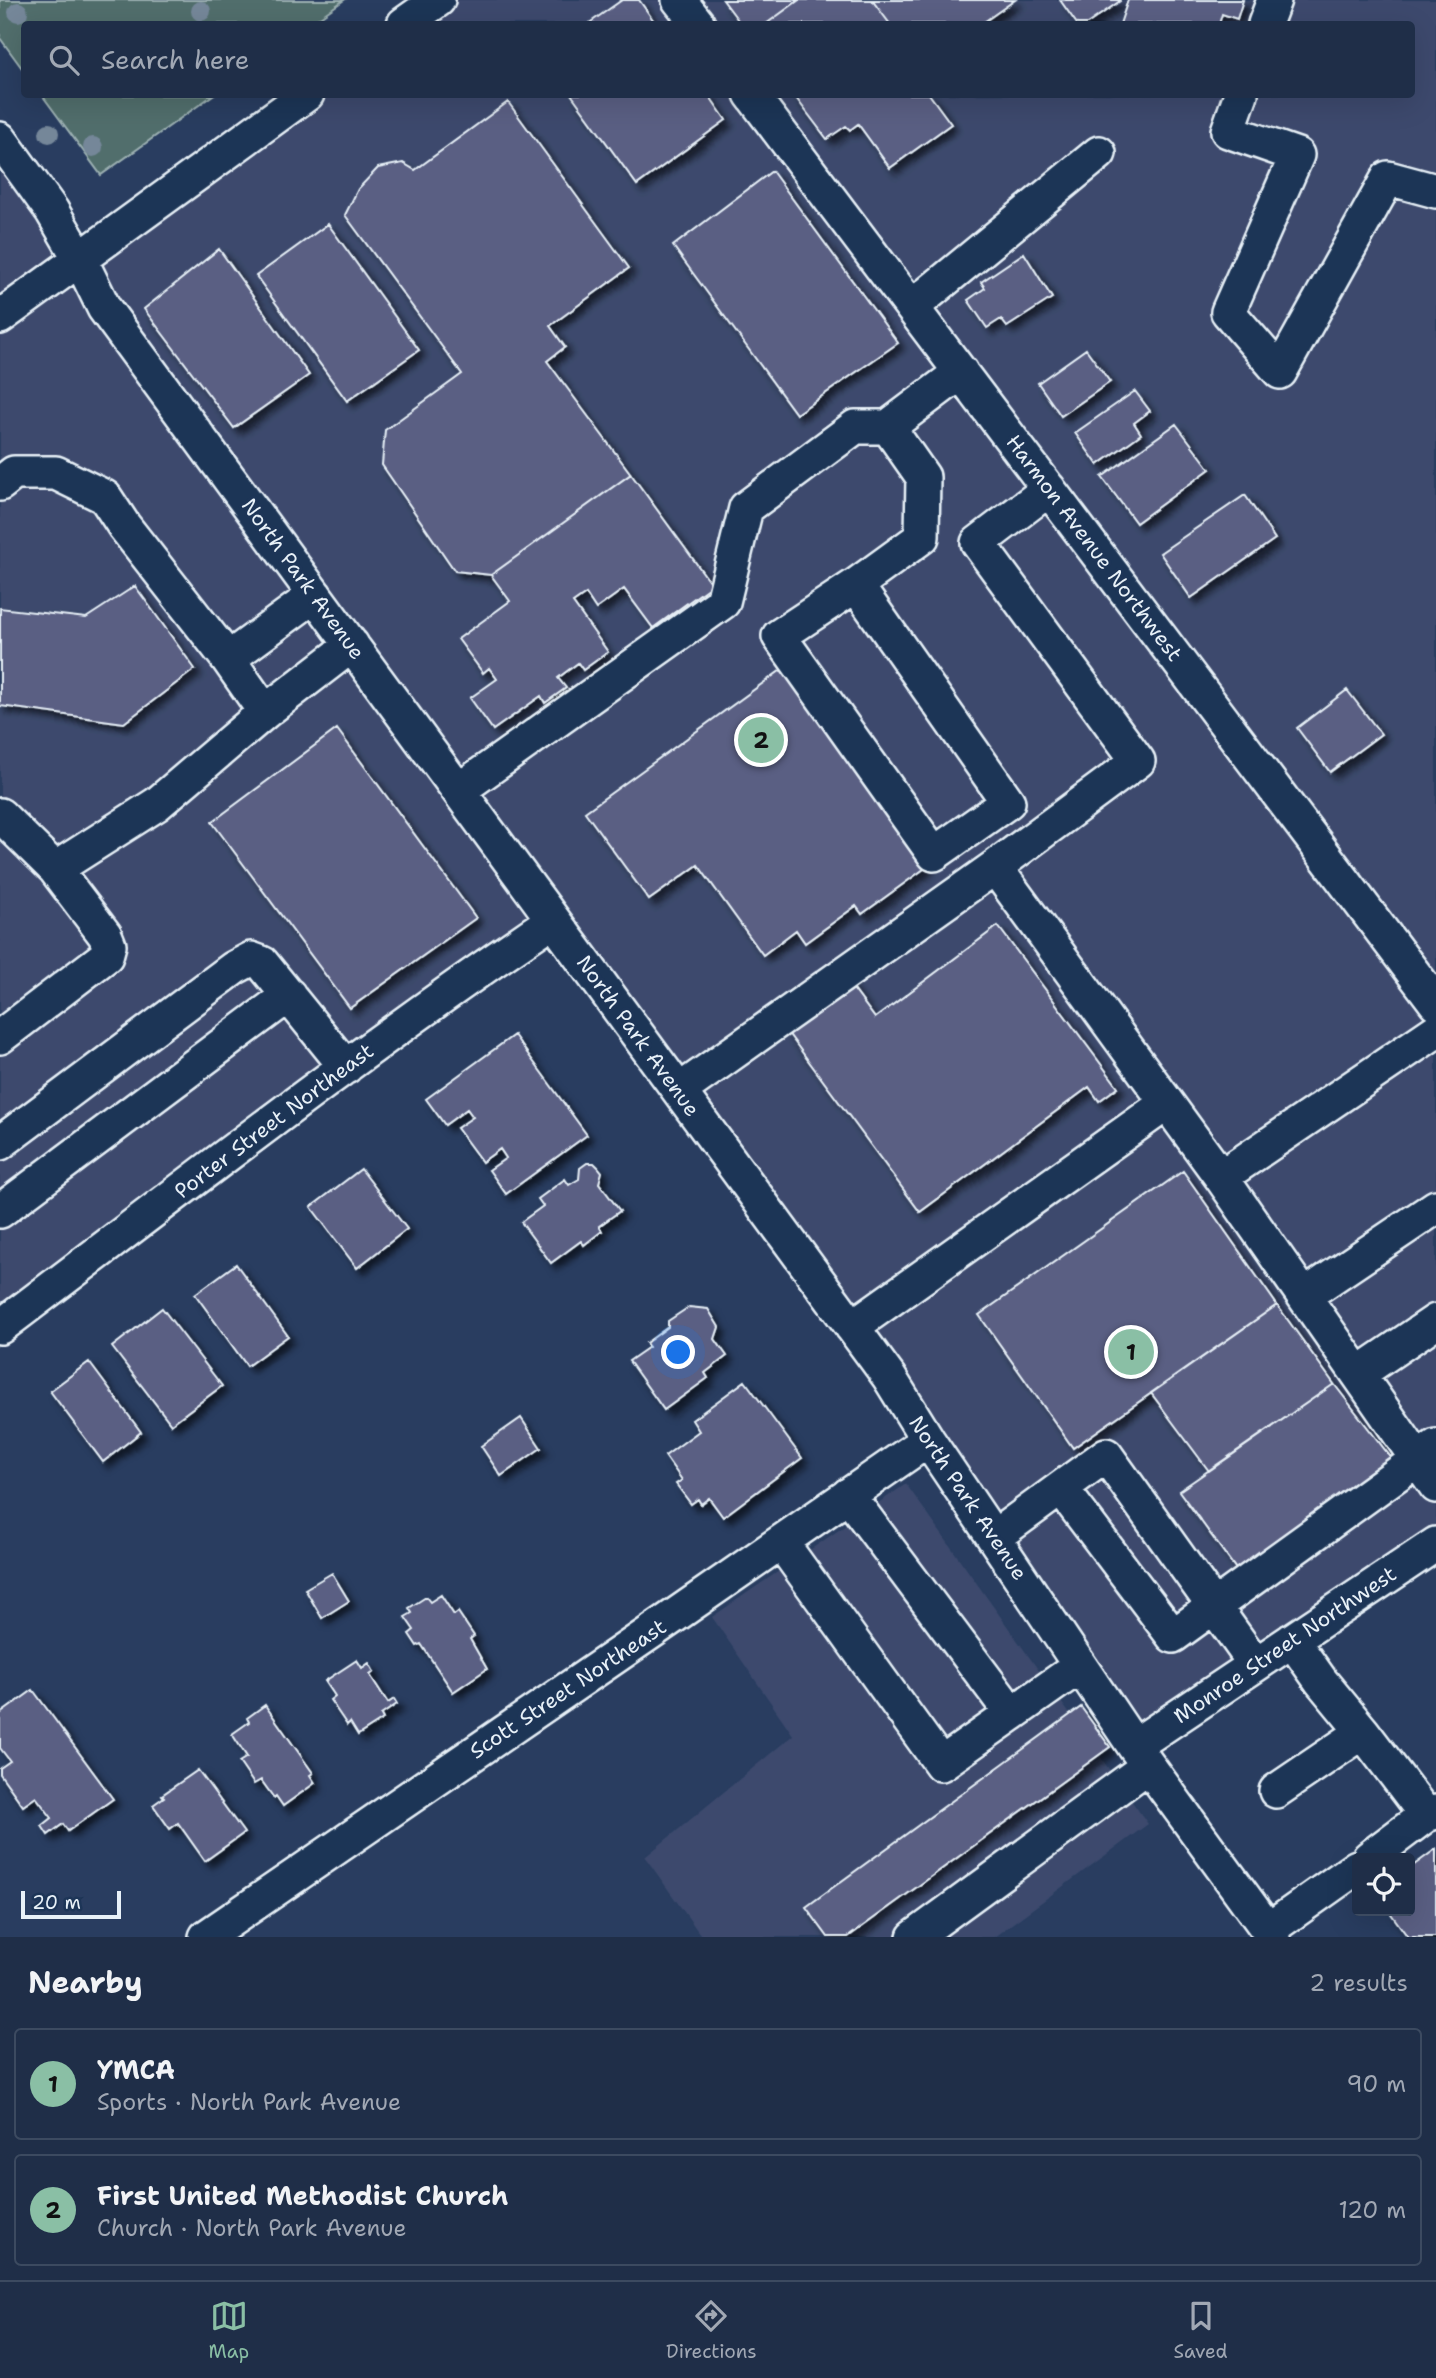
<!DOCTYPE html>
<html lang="en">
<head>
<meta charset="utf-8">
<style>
  :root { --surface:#1f2e48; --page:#2c3a52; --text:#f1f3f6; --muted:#a1a8b4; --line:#3c4a60; --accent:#8abfa5 }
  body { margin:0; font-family:"Shantell Sans",sans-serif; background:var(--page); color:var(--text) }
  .controls { position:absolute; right:21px; bottom:21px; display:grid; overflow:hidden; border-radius:7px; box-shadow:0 7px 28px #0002 }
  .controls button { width:63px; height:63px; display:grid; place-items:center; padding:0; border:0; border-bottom:2px solid var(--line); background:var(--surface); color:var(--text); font:35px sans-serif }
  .scale { position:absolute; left:21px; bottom:18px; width:100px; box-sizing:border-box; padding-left:7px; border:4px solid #e8f1f8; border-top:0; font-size:19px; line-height:24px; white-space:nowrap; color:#e8f1f8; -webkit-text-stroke:5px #1d3557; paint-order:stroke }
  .you { position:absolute; left:679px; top:1353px; width:24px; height:24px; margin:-18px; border:5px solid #fff; border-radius:50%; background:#1a73e8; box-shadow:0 0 0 10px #1a73e833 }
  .badge { display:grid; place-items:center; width:46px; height:46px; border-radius:50%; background:var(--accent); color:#111; font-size:23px; font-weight:700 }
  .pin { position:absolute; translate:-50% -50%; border:4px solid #fff; box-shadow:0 2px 7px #0006 }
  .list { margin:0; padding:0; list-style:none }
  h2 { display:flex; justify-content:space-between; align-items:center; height:91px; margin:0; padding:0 28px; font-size:30px }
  h2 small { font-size:23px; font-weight:400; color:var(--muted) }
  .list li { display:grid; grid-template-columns:46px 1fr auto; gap:21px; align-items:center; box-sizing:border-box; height:112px; margin:0 14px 14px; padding:0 14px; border:2px solid var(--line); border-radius:7px }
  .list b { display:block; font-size:26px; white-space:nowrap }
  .list p { margin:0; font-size:23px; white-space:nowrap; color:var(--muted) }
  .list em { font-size:23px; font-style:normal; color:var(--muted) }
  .icon { flex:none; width:38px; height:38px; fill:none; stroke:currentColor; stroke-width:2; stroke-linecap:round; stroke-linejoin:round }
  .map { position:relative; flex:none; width:1436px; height:1937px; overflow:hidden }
  .search { position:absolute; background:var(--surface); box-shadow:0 7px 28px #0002; left:21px; right:21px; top:21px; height:77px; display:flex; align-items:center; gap:18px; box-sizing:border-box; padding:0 24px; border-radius:7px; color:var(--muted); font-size:26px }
  .sheet { height:343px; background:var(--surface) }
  nav { display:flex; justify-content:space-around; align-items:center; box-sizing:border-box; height:98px; border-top:2px solid var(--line); background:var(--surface); font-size:19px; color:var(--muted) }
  nav a { display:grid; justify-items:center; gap:4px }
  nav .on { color:var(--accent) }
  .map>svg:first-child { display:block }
  .built { fill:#3c4a6d }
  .green { fill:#516e6c; stroke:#9cb0b2; stroke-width:2 }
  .building { fill:#5a5e83; stroke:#e8f1f8; stroke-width:2; filter:url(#shadow) }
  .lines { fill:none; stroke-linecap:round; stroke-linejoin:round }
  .minor-casing { stroke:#e8f1f8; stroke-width:38 }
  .minor { stroke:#1d3557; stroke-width:33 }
  .tree { fill:#758799 }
  .labels { text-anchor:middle; stroke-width:6; stroke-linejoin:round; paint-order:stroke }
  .street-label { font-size:21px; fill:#e8f1f8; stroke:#1d3557 }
</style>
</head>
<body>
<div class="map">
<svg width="1436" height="1937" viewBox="0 0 1436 1937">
  <defs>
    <filter id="shadow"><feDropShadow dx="6" dy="6" stdDeviation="3.5" flood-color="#0009"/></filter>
  </defs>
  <rect width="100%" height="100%" fill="#293d60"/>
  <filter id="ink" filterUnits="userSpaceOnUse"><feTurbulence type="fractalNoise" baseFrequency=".0143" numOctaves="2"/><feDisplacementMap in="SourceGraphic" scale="14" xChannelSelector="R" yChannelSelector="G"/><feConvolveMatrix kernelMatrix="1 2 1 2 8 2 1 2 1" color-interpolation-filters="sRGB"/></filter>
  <g filter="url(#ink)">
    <path class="built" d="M 438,0 L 1436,0 L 1436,1544 L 1134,1746 L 553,920 L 0,1327 L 0,139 L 80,258 L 307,95 L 1412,94 L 1412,24 L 404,24 Z
      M 906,1484 L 1148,1824 L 994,1937 L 702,1937 L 645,1857 L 793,1735 L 712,1617 Z"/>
    <path class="green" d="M 0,0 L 344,0 L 310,24 L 24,24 L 24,71 L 0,38 Z
      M 42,95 L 213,95 L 101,175 Z"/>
    <path class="building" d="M 622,0 L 639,0 L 656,24 L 588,24 Z
      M 723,0 L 799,0 L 766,24 L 741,24 Z
      M 799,0 L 872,0 L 890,24 L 766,24 Z
      M 872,0 L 1015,0 L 981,24 L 890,24 Z
      M 1060,0 L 1120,0 L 1120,1 L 1087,24 L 1077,24 Z
      M 1128,0 L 1243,0 L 1237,19 L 1222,14 L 1219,24 L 1120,24 Z
      M 571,94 L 708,94 L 726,120 L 637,185 Z
      M 793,94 L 929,94 L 951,124 L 890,168 L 858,124 L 850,130 L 846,126 L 827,139 Z
      M 508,102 L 629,268 L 550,326 L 565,347 L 547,361 L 631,474 L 491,575 L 455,571 L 382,465 L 385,430 L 462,374 L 345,215 L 358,189 L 378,168 L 403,163 L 415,170 Z
      M 772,171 L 898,343 L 796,414 L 673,246 Z
      M 328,224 L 419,350 L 347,401 L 256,276 Z
      M 219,249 L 309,375 L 234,428 L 144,309 Z
      M 1024,253 L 1052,298 L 1007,327 L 1001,319 L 987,328 L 968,300 L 985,288 L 981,282 Z
      M 1086,349 L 1110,382 L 1061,416 L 1038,383 Z
      M 1135,391 L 1150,411 L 1134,423 L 1141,434 L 1098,465 L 1075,433 Z
      M 1176,424 L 1210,469 L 1136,523 L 1102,477 Z
      M 631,474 L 712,585 L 653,628 L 624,589 L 596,609 L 586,594 L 573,603 L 608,652 L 583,670 L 578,663 L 558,678 L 566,688 L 545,703 L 541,696 L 493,730 L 470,698 L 497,679 L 489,668 L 483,673 L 458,639 L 510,601 L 491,575 Z
      M 1245,495 L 1275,539 L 1191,598 L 1160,553 Z
      M 135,586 L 195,669 L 124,723 L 0,706 L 0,608 L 86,618 Z
      M 784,668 L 928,866 L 862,914 L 856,906 L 805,943 L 796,930 L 763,955 L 698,865 L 649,900 L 585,812 Z
      M 1347,690 L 1381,734 L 1330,772 L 1297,728 Z
      M 337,729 L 476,918 L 350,1008 L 212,822 Z
      M 998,926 L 1118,1087 L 1099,1101 L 1089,1087 L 920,1212 L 785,1029 L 848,982 L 875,1018 Z
      M 514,1035 L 587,1135 L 506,1194 L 489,1170 L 506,1158 L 500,1149 L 482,1162 L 457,1128 L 473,1117 L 467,1109 L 445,1125 L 426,1099 Z
      M 587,1163 L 594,1163 L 598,1167 L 602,1172 L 599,1183 L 620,1211 L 599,1226 L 602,1231 L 584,1245 L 581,1241 L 551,1263 L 521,1222 L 543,1206 L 538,1199 L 565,1179 L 569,1185 L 579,1179 L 580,1168 Z
      M 361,1169 L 407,1229 L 357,1268 L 311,1207 Z
      M 1183,1171 L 1277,1305 L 1073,1448 L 979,1315 Z
      M 236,1264 L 288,1336 L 247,1366 L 195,1294 Z
      M 1277,1305 L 1334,1384 L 1209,1471 L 1151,1393 Z
      M 689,1307 L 708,1309 L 719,1327 L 715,1339 L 727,1356 L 705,1373 L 708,1378 L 664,1410 L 629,1361 L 649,1347 L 646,1343 L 668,1327 L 668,1321 Z
      M 162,1308 L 222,1386 L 171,1424 L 112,1347 Z
      M 89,1362 L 141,1432 L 103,1462 L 50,1391 Z
      M 745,1381 L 802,1458 L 723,1517 L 709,1498 L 701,1504 L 698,1499 L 691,1504 L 676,1484 L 682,1480 L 665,1456 L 699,1431 L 692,1420 Z
      M 1334,1384 L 1399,1468 L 1244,1580 L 1179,1491 Z
      M 521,1418 L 541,1448 L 501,1476 L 481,1446 Z
      M 332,1573 L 349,1601 L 322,1618 L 305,1589 Z
      M 441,1595 L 454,1615 L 458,1612 L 474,1636 L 470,1639 L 487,1669 L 453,1692 L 421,1644 L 417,1646 L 409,1634 L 414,1630 L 405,1617 L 412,1613 L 409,1608 L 426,1597 L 430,1602 Z
      M 357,1660 L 362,1668 L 369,1663 L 374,1672 L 370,1675 L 388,1703 L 394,1699 L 397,1704 L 381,1715 L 383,1719 L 358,1735 L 350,1722 L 347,1725 L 330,1700 L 335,1696 L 325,1681 Z
      M 33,1690 L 113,1799 L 68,1831 L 63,1824 L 48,1835 L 42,1826 L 52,1818 L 36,1797 L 23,1806 L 0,1774 L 0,1768 L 10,1761 L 0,1748 L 0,1714 Z
      M 265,1705 L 313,1773 L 310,1775 L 315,1783 L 283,1806 L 276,1796 L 274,1798 L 261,1780 L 254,1784 L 239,1762 L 247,1757 L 232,1734 L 249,1722 L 247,1718 Z
      M 1081,1707 L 1110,1747 L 848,1937 L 828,1937 L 806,1907 Z
      M 198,1770 L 244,1833 L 205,1861 L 178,1823 L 170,1829 L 153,1805 L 164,1797 L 162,1795 Z
      M 1436,1849 L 1436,1937 L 1408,1937 L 1389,1911 L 1410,1911 L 1410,1868 Z"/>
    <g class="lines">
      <g class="minor-casing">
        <path id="minor" d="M 679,0 L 698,24
          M 404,24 L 438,0
          M 1265,24 L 1274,0
          M 751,94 L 1436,1003
          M 1241,94 L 1228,131 L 1297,155 L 1228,312 L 1280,372 L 1388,178 L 1436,191
          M 0,139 L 52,211 L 80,259 L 104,308 L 889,1377 L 928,1440 L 1134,1746 L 1273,1937
          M 912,307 L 1099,153
          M 0,317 L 307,94
          M 0,484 L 14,473 L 56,473 L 105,497 L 124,526 L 228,659 L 315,595
          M 1049,489 L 978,543 L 1138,761 L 995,867 L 1221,1177 L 1436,1031
          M 856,585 L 779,636 L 934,854 L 1008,802 L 856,585 L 922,537 L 923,477 L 888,427
          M 228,659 L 265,712
          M 459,790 L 723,602 L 746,508 L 855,427 L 888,427 L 961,372
          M 0,815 L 55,869 L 105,935 L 109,945 L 106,956 L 0,1037
          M 55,869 L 157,804 L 265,712 L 352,645
          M 679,1091 L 995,867
          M 0,1143 L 234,968 L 251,959 L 262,963 L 346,1067
          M 1221,1177 L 1436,1486
          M 0,1211 L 289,995
          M 1304,1296 L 1436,1207
          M 0,1327 C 183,1189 363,1048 553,920
          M 852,1327 L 1167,1103
          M 1358,1374 L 1436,1321
          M 1061,1488 L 1173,1636 L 1436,1446
          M 848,1495 L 1012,1714
          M 994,1537 L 1106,1455 L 1255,1664
          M 781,1542 L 941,1764 L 1080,1666
          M 1363,1732 L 1426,1815
          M 1134,1746 L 1436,1544
          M 1276,1791 L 1363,1732 L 1321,1681 L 1292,1640
          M 1369,1858 L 1426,1815 L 1436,1812
          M 1268,1930 L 1357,1867
          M 206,1937 L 667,1621 L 928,1440
          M 914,1937 L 1148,1766"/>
      </g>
      <use href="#minor" class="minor"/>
    </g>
    <g class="tree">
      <circle cx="201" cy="11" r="10"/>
      <circle cx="18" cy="12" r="10"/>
      <circle cx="49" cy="133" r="10"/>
      <circle cx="93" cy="147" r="10"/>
    </g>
  </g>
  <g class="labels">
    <g class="street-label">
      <text transform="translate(1094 548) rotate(53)" y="7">Harmon Avenue Northwest</text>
      <text transform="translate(303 579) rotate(54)" y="7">North Park Avenue</text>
      <text transform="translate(638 1036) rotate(54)" y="7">North Park Avenue</text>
      <text transform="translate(274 1121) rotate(-37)" y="7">Porter Street Northeast</text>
      <text transform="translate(968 1498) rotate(56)" y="7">North Park Avenue</text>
      <text transform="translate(1285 1645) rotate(-34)" y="7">Monroe Street Northwest</text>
      <text transform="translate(568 1689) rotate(-34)" y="7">Scott Street Northeast</text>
    </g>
  </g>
</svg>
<div class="controls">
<button><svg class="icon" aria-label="locate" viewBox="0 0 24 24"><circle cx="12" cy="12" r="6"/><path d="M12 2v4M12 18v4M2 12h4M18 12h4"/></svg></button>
</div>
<div class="scale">20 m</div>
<div class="you"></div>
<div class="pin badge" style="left:1131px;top:1352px">1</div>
<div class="pin badge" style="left:761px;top:740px">2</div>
<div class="search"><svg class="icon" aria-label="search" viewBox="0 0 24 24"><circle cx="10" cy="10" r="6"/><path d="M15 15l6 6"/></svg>Search here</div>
</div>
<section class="sheet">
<h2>Nearby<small>2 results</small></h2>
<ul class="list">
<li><span class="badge">1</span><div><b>YMCA</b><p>Sports · North Park Avenue</p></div><em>90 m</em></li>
<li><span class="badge">2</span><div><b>First United Methodist Church</b><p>Church · North Park Avenue</p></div><em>120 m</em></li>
</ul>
</section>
<nav>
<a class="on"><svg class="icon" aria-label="map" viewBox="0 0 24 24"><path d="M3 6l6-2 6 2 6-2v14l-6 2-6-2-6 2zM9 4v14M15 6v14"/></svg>Map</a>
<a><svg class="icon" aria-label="directions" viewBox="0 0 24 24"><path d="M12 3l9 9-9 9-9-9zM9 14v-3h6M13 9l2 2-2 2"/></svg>Directions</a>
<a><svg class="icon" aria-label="saved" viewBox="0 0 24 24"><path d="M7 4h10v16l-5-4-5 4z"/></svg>Saved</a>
</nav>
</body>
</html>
